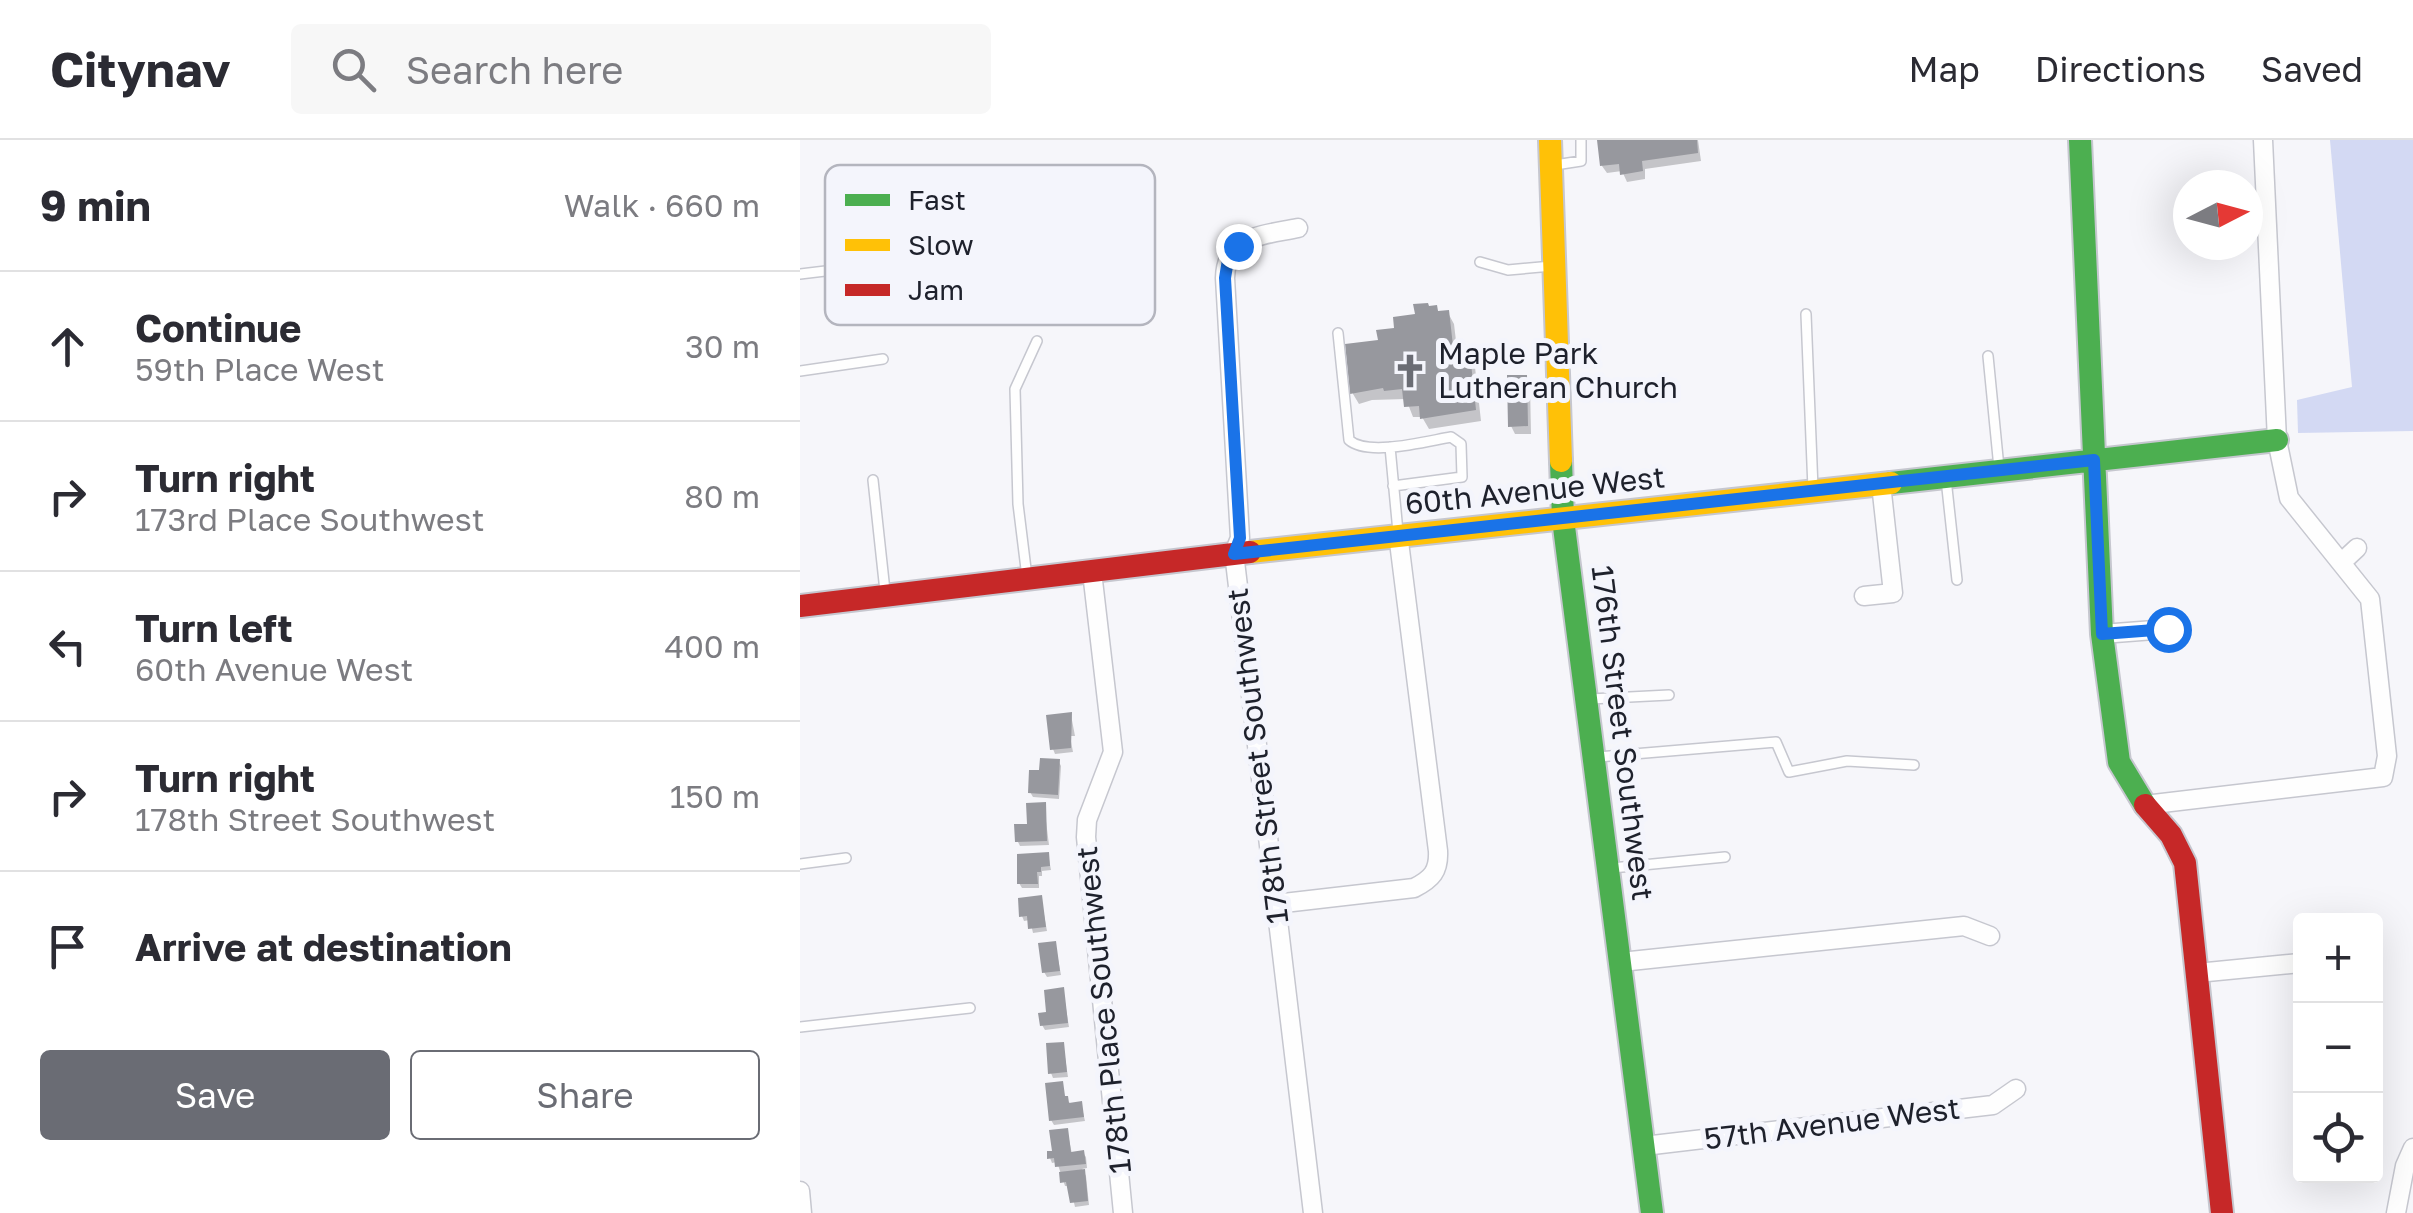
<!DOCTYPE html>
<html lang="en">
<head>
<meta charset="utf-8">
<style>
  :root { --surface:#fff; --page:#f7f7f7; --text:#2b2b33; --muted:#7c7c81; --line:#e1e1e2; --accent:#6a6c74 }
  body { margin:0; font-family:"Golos Text",sans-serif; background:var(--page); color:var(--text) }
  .controls { position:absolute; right:30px; bottom:30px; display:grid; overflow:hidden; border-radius:10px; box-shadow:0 10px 40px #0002 }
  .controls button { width:90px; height:90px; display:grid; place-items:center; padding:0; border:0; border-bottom:2px solid var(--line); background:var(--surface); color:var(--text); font:50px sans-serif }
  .compass { position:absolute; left:1373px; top:30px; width:90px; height:90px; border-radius:50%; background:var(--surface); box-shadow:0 10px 40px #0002; rotate:84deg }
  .stop { position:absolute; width:30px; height:30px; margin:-22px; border:8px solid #1a73e8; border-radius:50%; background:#fff }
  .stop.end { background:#1a73e8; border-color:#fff; box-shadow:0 2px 10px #0008 }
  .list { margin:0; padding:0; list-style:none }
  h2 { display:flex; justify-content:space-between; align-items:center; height:130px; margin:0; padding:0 40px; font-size:42px }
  h2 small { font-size:32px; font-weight:400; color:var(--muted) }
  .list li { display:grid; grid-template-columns:65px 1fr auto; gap:30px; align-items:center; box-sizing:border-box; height:150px; padding:0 40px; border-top:2px solid var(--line) }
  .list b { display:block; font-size:38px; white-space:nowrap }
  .list p { margin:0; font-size:32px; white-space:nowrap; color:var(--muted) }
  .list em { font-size:32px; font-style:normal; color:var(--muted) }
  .actions { display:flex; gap:20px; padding:30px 40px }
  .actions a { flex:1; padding:22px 0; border:2px solid var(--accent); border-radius:10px; text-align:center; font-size:35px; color:var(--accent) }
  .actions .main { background:var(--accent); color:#fff }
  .icon { flex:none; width:55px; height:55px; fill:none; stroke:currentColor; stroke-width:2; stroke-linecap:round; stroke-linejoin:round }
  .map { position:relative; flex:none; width:1613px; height:1073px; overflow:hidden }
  header { display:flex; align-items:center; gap:60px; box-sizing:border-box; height:140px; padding:0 50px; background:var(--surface); border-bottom:2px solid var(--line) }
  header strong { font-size:48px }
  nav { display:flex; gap:55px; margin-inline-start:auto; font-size:35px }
  .search { width:700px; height:90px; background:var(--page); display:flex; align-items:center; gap:25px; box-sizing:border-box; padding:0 35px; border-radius:10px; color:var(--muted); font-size:38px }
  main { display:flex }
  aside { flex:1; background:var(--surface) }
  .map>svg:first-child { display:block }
  .green { fill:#d3d9f3 }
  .shadow { fill:#0003 }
  .building { fill:#97989e }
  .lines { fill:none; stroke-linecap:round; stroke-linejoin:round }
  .lane-casing { stroke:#c6c7cf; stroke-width:12 }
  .street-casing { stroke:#c6c7cf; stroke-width:21 }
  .fast-casing { stroke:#c6c7cf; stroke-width:26 }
  .slow-casing { stroke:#c6c7cf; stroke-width:26 }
  .jam-casing { stroke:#c6c7cf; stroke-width:26 }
  .lane { stroke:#fefefe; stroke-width:9 }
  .street { stroke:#fefefe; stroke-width:18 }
  .fast { stroke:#4caf50; stroke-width:22 }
  .slow { stroke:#ffc107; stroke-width:22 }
  .jam { stroke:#c62828; stroke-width:22 }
  .route { stroke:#1a73e8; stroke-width:12 }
  .labels { text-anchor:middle; stroke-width:10; stroke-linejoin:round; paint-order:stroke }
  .poi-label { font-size:30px; fill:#1e212c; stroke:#f4f5fc; text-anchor:start }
  .street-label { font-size:30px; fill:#1e212c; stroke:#f4f5fc }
  .key { fill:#f4f5fc; stroke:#b4b5be; stroke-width:2.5 }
  .key-label { font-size:28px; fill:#1e212c }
</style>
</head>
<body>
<header>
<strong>Citynav</strong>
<div class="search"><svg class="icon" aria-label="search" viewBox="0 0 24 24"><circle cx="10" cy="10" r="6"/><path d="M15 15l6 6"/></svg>Search here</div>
<nav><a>Map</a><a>Directions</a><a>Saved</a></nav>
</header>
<main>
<aside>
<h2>9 min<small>Walk · 660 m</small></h2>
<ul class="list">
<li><svg class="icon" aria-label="ahead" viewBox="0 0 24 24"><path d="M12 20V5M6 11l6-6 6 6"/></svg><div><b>Continue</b><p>59th Place West</p></div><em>30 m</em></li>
<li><svg class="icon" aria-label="right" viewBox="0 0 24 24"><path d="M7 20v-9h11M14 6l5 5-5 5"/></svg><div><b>Turn right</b><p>173rd Place Southwest</p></div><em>80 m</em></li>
<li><svg class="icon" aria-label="left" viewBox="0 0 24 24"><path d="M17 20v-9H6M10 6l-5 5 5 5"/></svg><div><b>Turn left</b><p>60th Avenue West</p></div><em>400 m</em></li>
<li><svg class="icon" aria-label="right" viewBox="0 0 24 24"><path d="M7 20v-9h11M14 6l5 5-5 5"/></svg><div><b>Turn right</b><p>178th Street Southwest</p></div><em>150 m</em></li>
<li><svg class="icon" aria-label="arrive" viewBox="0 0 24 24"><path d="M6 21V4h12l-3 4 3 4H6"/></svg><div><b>Arrive at destination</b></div></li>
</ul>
<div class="actions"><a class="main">Save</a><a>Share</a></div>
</aside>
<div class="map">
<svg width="1613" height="1073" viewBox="0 0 1613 1073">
  <rect width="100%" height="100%" fill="#f6f6fa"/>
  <path class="green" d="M 1530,0 L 1613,0 L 1613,291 L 1498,293 L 1497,260 L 1552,247 Z"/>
  <path class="shadow" d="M 800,0 L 898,0 L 901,21 L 845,29 L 845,39 L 827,42 L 822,31 L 807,33 L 802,26 Z
    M 629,168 L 636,168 L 640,174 L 648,173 L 654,184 L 658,218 L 668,216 L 675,227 L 681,281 L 629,289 L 622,277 L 613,277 L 606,259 L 572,260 L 559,264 L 553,254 L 548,206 L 581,202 Z
    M 726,237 L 730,245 L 731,294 L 715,294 L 711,286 Z
    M 271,575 L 275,596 L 270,596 L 273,612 L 255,614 L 253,609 Z
    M 259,622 L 261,626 L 259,659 L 233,657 L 230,652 L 241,633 Z
    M 244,665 L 249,705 L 220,706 L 218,702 Z
    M 248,714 L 251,730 L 242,731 L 242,736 L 239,736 L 239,748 L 222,748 L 219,743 Z
    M 241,758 L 247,791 L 233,793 L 230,780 L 224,781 L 222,776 Z
    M 255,803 L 261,835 L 247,837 L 244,832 Z
    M 263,850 L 269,887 L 245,890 L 242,885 Z
    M 263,904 L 268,937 L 253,938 L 251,933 Z
    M 262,944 L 265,959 L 270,963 L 281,964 L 285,981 L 254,985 L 251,980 Z
    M 267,990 L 272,1014 L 283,1013 L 286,1017 L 287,1028 L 282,1029 L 286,1036 L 289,1065 L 275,1067 L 270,1046 L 265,1046 L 257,1022 L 252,1023 L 250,1018 Z"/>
  <path class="building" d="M 797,0 L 897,0 L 898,13 L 842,21 L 843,31 L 820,35 L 819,24 L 800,26 Z
    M 628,163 L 629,166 L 637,165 L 638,171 L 649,170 L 654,215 L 670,214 L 676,270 L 620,279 L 619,266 L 604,267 L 602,249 L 584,251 L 583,248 L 550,254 L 545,204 L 578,200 L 576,190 L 594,188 L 593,177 L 615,174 L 613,164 Z
    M 707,235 L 727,235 L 728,286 L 708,287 Z
    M 272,572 L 271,608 L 250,610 L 246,575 Z
    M 240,618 L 260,619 L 258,655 L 228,653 L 229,630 L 239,630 Z
    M 246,662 L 247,701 L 215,702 L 214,684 L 227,684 L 226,663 Z
    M 249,712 L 250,726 L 241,727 L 241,732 L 237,732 L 238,744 L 217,744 L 217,714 Z
    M 242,755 L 246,787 L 228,789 L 227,776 L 219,777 L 218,758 Z
    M 256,801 L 260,831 L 242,833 L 238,803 Z
    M 264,847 L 268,883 L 240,886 L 238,873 L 246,872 L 244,850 Z
    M 264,902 L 267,932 L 248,934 L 246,903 Z
    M 263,941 L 265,956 L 268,956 L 269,963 L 282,961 L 284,977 L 249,981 L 245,943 Z
    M 268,988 L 271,1012 L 284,1010 L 286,1024 L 255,1027 L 254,1018 L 247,1019 L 247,1011 L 252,1011 L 249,990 Z
    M 285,1029 L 288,1061 L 270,1063 L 266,1042 L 260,1043 L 259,1032 Z"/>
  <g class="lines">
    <g class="lane-casing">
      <path id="lane" d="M 755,25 L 781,21 L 781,0
        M 680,122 L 708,130 L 752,126
        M 0,134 L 284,100
        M 1006,174 L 1013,349
        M 538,193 L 549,300 C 568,317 627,301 651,297 L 661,304 L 662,337 L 593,346
        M 1188,216 L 1199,328
        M 0,231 L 83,219
        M 590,307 L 598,392
        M 1146,339 L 1157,440
        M 73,340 L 85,451
        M 227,437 L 218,364 L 215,249 L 237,201
        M 790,559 L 869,555
        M 798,617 L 976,602 L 989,632 L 1047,621 L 1114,625
        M 0,724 L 46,718
        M 812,728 L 925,717
        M 0,887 L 170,868"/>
    </g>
    <g class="street-casing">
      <path id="street" d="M 498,88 C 465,95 426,95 425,138 L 440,398 L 434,413 L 513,1073
        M 1542,422 L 1557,408
        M 292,432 L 313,612 L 287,680 L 286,697 L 323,1073
        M 1064,456 L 1093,453 L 1081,344
        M 1302,494 L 1367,489
        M 1345,665 L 1583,637 L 1587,616 L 1570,459 L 1489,358 L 1477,300 L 1463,0
        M 475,764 L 614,748 C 632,739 639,731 638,711 L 598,394
        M 821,822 L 1164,786 L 1190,796
        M 1397,833 L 1500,823
        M 844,1006 L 1193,965 L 1216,949
        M 0,1051 L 2,1073
        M 1596,1073 L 1605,1026 L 1613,1008"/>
    </g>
    <g class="fast-casing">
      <path id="fast" d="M 1280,0 L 1302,494 L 1319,622 L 1345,665
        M 761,321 L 763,379 L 852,1073
        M 1091,343 L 1477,300"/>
    </g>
    <g class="slow-casing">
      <path id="slow" d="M 750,0 L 761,321
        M 450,412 L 1091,343"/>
    </g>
    <g class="jam-casing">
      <path id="jam" d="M 0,466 L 450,412
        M 1345,665 L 1371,695 L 1385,723 L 1422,1073"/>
    </g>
    <use href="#lane" class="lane"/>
    <use href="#street" class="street"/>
    <use href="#fast" class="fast"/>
    <use href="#slow" class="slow"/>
    <use href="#jam" class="jam"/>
  </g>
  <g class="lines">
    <path class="route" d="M 438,106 L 429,114 L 425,138 L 440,398 L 434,414 L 1294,320 L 1302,494 L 1368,489"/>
  </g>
  <defs>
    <g id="church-bare" transform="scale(2.7)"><path d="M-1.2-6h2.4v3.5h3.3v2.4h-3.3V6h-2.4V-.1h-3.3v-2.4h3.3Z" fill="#6a6c74" stroke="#f4f5fc" stroke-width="2.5" paint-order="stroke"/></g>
  </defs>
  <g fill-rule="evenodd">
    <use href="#church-bare" x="610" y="231"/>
  </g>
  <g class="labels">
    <g class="poi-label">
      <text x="638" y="224">Maple Park<tspan x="638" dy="34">Lutheran Church</tspan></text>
    </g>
    <g class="street-label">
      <text transform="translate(735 351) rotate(-6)" y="10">60th Avenue West</text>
      <text transform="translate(822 593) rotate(83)" y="10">176th Street Southwest</text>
      <text transform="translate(458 616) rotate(-97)" y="10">178th Street Southwest</text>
      <text transform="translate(304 870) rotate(-96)" y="10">178th Place Southwest</text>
      <text transform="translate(1032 984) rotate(-7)" y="10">57th Avenue West</text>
    </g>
  </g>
  <rect x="25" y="25" width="330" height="160" rx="15" class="key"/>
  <rect x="45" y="54" width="45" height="12" fill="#4caf50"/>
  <rect x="45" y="99" width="45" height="12" fill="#ffc107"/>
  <rect x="45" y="144" width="45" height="12" fill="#c62828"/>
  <g class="key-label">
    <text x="108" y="70">Fast</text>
    <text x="108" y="115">Slow</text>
    <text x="108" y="160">Jam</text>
  </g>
</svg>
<div class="controls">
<button>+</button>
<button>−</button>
<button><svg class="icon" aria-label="locate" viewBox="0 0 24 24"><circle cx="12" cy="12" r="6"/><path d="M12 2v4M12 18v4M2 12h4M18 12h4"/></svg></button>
</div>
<svg class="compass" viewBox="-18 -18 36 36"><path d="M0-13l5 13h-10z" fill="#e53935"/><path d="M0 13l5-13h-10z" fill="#7c7c81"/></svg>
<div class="stop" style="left:1368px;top:489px"></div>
<div class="stop end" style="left:438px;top:106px"></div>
</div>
</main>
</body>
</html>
